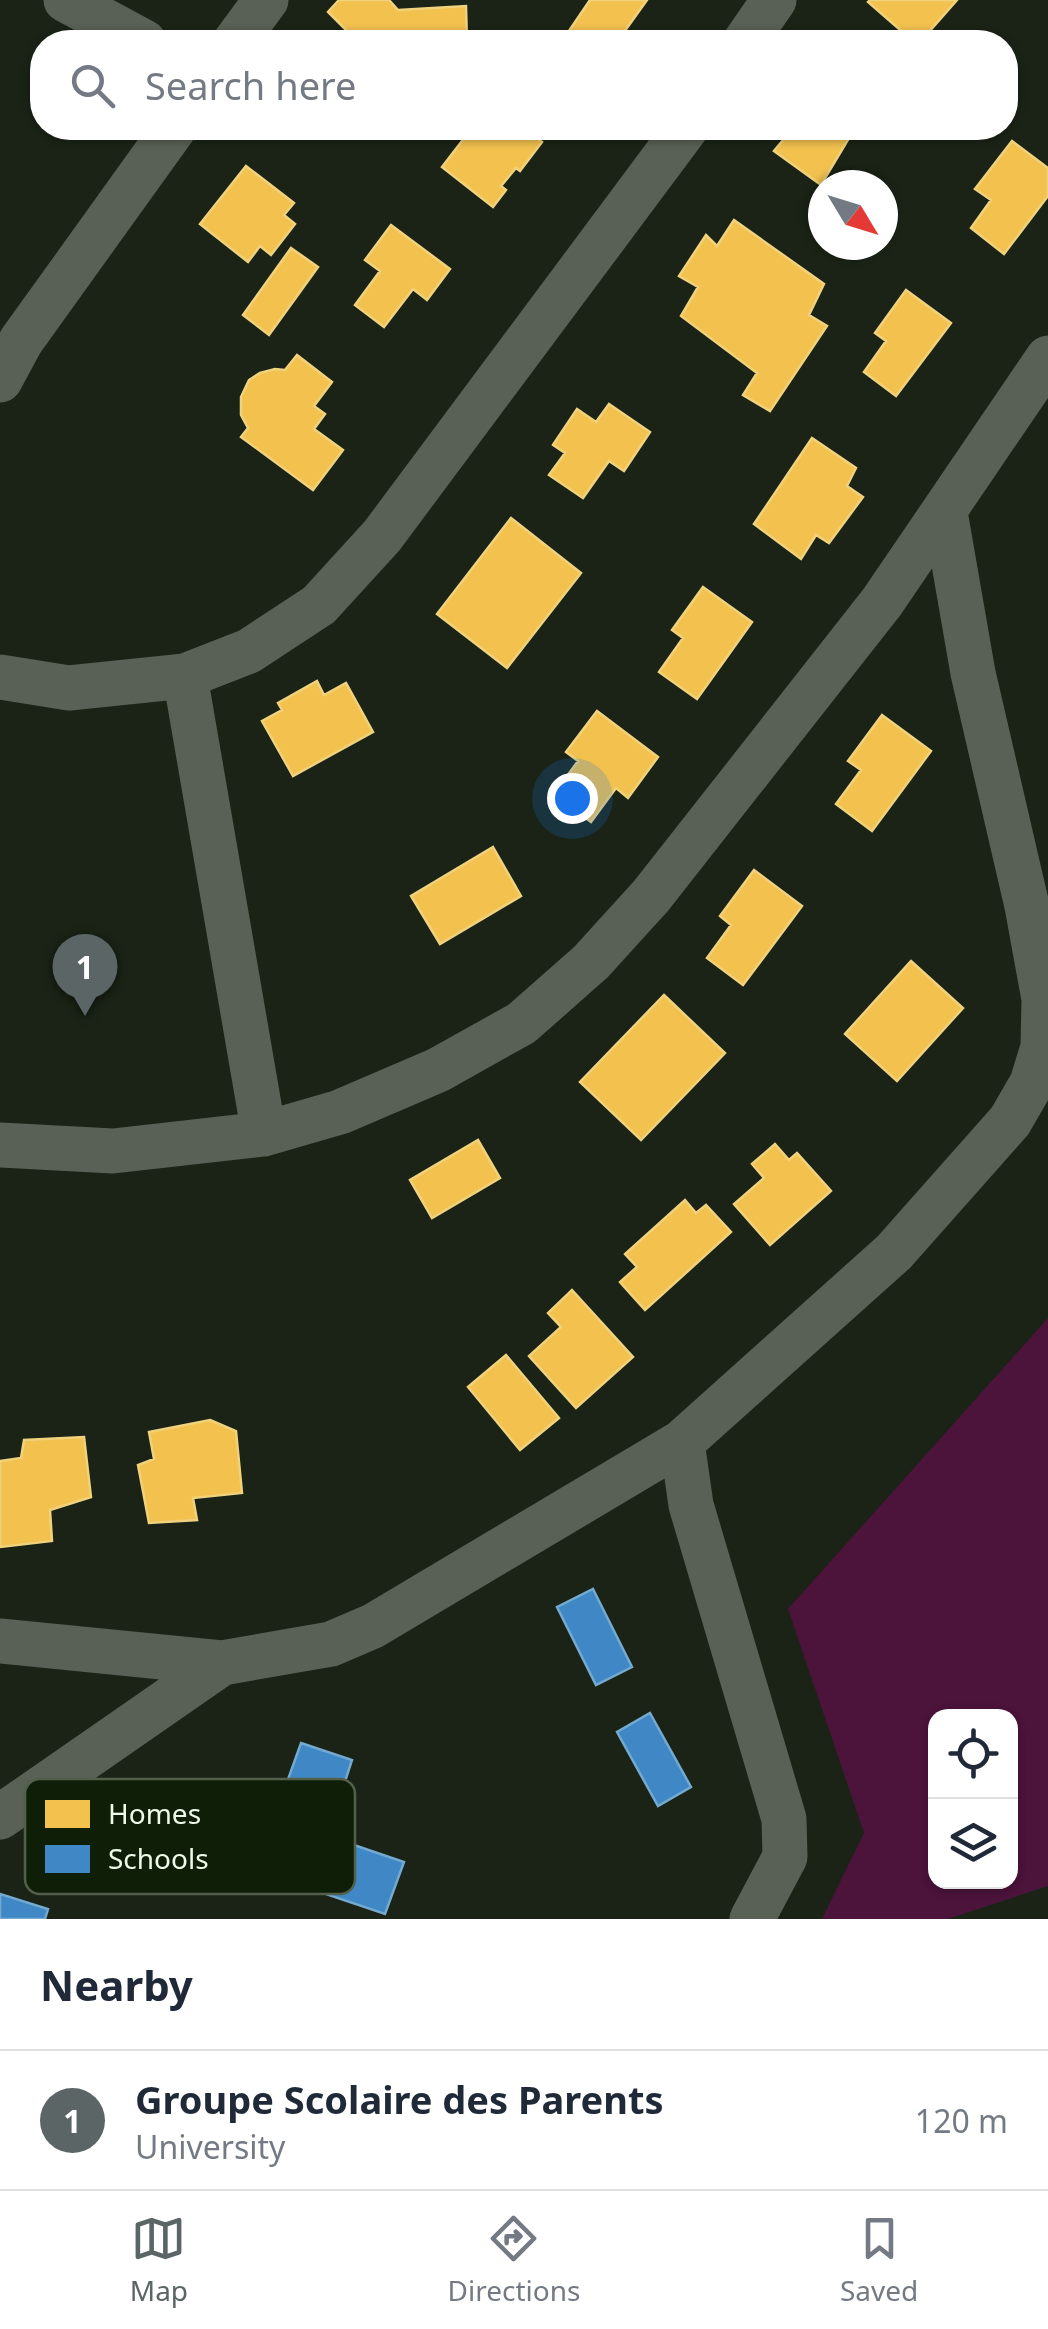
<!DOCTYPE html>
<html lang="en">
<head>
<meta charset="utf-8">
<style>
  :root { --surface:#fff; --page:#f6f6f7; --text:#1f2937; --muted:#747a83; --line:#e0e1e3; --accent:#5b6566 }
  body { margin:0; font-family:"Noto Sans",sans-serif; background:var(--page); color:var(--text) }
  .controls { position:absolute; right:30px; bottom:30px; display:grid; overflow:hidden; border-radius:20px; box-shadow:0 2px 8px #0004 }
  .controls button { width:90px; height:90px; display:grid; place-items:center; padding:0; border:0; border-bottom:2px solid var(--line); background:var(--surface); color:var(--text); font:50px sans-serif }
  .compass { position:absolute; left:808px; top:170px; width:90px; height:90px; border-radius:50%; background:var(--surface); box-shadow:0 2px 8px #0004; rotate:128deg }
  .you { position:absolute; left:572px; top:798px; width:35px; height:35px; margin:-25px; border:8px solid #fff; border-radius:50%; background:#1a73e8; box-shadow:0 0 0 15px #1a73e833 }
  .badge { display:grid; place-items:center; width:65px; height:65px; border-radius:50%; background:var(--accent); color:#fff; font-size:32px; font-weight:700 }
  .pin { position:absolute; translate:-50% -82px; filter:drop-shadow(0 2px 5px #0008) }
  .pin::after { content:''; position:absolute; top:52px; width:35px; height:30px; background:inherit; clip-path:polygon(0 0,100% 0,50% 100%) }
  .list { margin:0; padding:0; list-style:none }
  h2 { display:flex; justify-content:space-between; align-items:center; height:130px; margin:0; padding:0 40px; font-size:42px }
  h2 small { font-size:32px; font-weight:400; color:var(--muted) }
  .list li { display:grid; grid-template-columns:65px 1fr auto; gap:30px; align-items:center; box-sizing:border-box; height:140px; padding:0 40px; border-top:2px solid var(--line) }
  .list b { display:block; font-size:38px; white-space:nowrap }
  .list p { margin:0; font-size:32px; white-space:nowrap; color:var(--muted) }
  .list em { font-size:32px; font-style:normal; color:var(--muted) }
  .icon { flex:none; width:55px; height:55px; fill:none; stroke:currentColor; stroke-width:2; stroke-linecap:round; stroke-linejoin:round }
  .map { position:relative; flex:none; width:1048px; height:1919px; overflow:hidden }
  .search { position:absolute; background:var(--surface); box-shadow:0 2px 8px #0004; left:30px; right:30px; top:30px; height:110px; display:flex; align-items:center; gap:25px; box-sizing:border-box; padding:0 35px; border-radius:40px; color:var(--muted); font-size:38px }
  .sheet { height:270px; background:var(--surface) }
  nav { display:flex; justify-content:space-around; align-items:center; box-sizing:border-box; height:140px; border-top:2px solid var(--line); background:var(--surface); font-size:28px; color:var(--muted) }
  nav a { display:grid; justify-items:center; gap:5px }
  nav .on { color:var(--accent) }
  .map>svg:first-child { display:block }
  .green { fill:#4c133b; fill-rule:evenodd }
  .homes { fill:#f2c14e; stroke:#f1d27c; stroke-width:2.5 }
  .schools { fill:#3f88c5; stroke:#74aad0; stroke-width:2.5 }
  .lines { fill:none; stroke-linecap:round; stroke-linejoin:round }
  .minor { stroke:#596055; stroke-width:45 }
  .key { fill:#0f1f07; stroke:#52604b; stroke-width:2.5 }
  .key-label { font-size:28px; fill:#eef9e9 }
</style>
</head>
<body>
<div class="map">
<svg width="1048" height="1919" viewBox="0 0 1048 1919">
  <rect width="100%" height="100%" fill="#1a2316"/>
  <path class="green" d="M 1048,1318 L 1048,1886 L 948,1919 L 822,1919 L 864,1833 L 788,1609 ZM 936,1716 L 1010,1716 L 1010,1882 L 936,1882 Z"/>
  <path class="homes" d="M 339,0 L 389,0 L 398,10 L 466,6 L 467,42 L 358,42 L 328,12 Z
    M 590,0 L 647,0 L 617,42 L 586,42 L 569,31 Z
    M 870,0 L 957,0 L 920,42 L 914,42 L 868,2 Z
    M 472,128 L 523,128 L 542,142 L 520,171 L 516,168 L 501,186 L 506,190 L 493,207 L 442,167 Z
    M 793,128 L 855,128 L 821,185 L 774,151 Z
    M 1012,141 L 1048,168 L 1048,196 L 1004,254 L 971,228 L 991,200 L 975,189 Z
    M 246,166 L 294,203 L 284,215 L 295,224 L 271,255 L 260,246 L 248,262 L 200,224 Z
    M 734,220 L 824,284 L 809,315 L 827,326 L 770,411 L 743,395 L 757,373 L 681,316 L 698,287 L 679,276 L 706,235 L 717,246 Z
    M 391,225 L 450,269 L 427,300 L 413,289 L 384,327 L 355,305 L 380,271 L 365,260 Z
    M 291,248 L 318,267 L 269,335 L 243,315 Z
    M 906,290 L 951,323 L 896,396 L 864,372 L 886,341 L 875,333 Z
    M 297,355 L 332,382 L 314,406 L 325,414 L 314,429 L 343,450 L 313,490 L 241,437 L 248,428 L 241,415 L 241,397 L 249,380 L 260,373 L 275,369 L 285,370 Z
    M 609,404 L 650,432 L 624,471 L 609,461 L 583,498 L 549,475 L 565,453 L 553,445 L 577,409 L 596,422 Z
    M 812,438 L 856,468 L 847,486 L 863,497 L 829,543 L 816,535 L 801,559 L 754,524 Z
    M 511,518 L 581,573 L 507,668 L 437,614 Z
    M 703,587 L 752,622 L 697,699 L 659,672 L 683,638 L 672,630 Z
    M 317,681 L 324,695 L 346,683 L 373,732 L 293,776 L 262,721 L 282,710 L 278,703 Z
    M 597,711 L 658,757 L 628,798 L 616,788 L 591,822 L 554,794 L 578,761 L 566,752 Z
    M 882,715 L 931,751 L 872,831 L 836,804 L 861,770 L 848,761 Z
    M 493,847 L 521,896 L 440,944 L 411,896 Z
    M 754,870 L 802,906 L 743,985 L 707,958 L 731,925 L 720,916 Z
    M 911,961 L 963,1008 L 897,1081 L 845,1034 Z
    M 664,995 L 725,1053 L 641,1140 L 580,1082 Z
    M 478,1140 L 500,1178 L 432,1218 L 410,1180 Z
    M 775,1144 L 789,1160 L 797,1153 L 831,1191 L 770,1245 L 734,1204 L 764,1178 L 752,1164 Z
    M 685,1200 L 696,1213 L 706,1205 L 731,1232 L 645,1310 L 620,1282 L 637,1267 L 625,1254 Z
    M 572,1290 L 633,1357 L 576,1408 L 529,1356 L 561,1327 L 548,1313 Z
    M 506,1355 L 559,1418 L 520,1450 L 468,1387 Z
    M 210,1420 L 236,1431 L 242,1493 L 193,1498 L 197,1520 L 149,1523 L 138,1465 L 154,1459 L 149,1432 Z
    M 84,1437 L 91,1497 L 50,1510 L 52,1541 L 0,1547 L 0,1461 L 21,1458 L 24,1440 Z"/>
  <path class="schools" d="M 593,1589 L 632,1667 L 596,1685 L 557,1607 Z
    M 650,1713 L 691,1787 L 658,1806 L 617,1732 Z
    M 301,1743 L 352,1760 L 338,1803 L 319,1797 L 307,1829 L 404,1862 L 385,1914 L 178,1844 L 196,1792 L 293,1824 L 304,1791 L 286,1785 Z
    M 0,1894 L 48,1909 L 45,1919 L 0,1919 Z"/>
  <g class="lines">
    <path class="minor" d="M 66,0 L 144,42
      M 235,42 L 266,0
      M 745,42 L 774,0
      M 0,380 L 21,341 L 174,128
      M 185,676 L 264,1134
      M 0,677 L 69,688 L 185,676 L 249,651 L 319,605 L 382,536 L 686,128
      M 0,1145 L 113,1151 L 264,1134 L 340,1112 L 438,1070 L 522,1023 L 591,962 L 651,896 L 882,602 L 1048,358
      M 682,1442 L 691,1505 L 784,1819 L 785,1857 L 752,1919
      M 0,1641 L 222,1663
      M 0,1817 L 222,1663 L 331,1644 L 373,1626 L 682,1442 L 894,1252 L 1010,1121 L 1032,1083 L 1043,1047 L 1044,999 L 1027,906 L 973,673 L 945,512"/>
  </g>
  <rect x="25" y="1779" width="330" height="115" rx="15" class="key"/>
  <rect x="45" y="1800" width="45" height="28" fill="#f2c14e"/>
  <rect x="45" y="1845" width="45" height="28" fill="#3f88c5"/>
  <g class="key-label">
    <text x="108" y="1824">Homes</text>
    <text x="108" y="1869">Schools</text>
  </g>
</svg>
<div class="controls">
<button><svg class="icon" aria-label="locate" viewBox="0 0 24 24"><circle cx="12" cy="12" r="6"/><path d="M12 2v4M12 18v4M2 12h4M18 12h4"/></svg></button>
<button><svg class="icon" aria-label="layers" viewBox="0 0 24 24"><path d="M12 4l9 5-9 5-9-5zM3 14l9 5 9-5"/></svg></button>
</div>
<svg class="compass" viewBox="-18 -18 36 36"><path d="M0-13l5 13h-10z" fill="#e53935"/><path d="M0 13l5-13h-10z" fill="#747a83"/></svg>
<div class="you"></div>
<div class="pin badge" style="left:85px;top:1016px">1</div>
<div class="search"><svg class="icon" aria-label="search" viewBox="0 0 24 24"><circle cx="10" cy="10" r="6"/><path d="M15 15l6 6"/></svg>Search here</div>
</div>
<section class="sheet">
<h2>Nearby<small></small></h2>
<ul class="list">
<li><span class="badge">1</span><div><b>Groupe Scolaire des Parents</b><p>University</p></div><em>120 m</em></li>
</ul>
</section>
<nav>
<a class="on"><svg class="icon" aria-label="map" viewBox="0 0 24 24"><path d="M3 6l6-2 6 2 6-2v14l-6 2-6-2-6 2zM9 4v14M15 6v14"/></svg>Map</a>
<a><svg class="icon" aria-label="directions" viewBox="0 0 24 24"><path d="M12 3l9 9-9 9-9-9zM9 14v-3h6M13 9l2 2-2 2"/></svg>Directions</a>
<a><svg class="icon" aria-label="saved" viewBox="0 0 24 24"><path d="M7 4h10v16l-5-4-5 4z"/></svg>Saved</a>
</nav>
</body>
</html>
